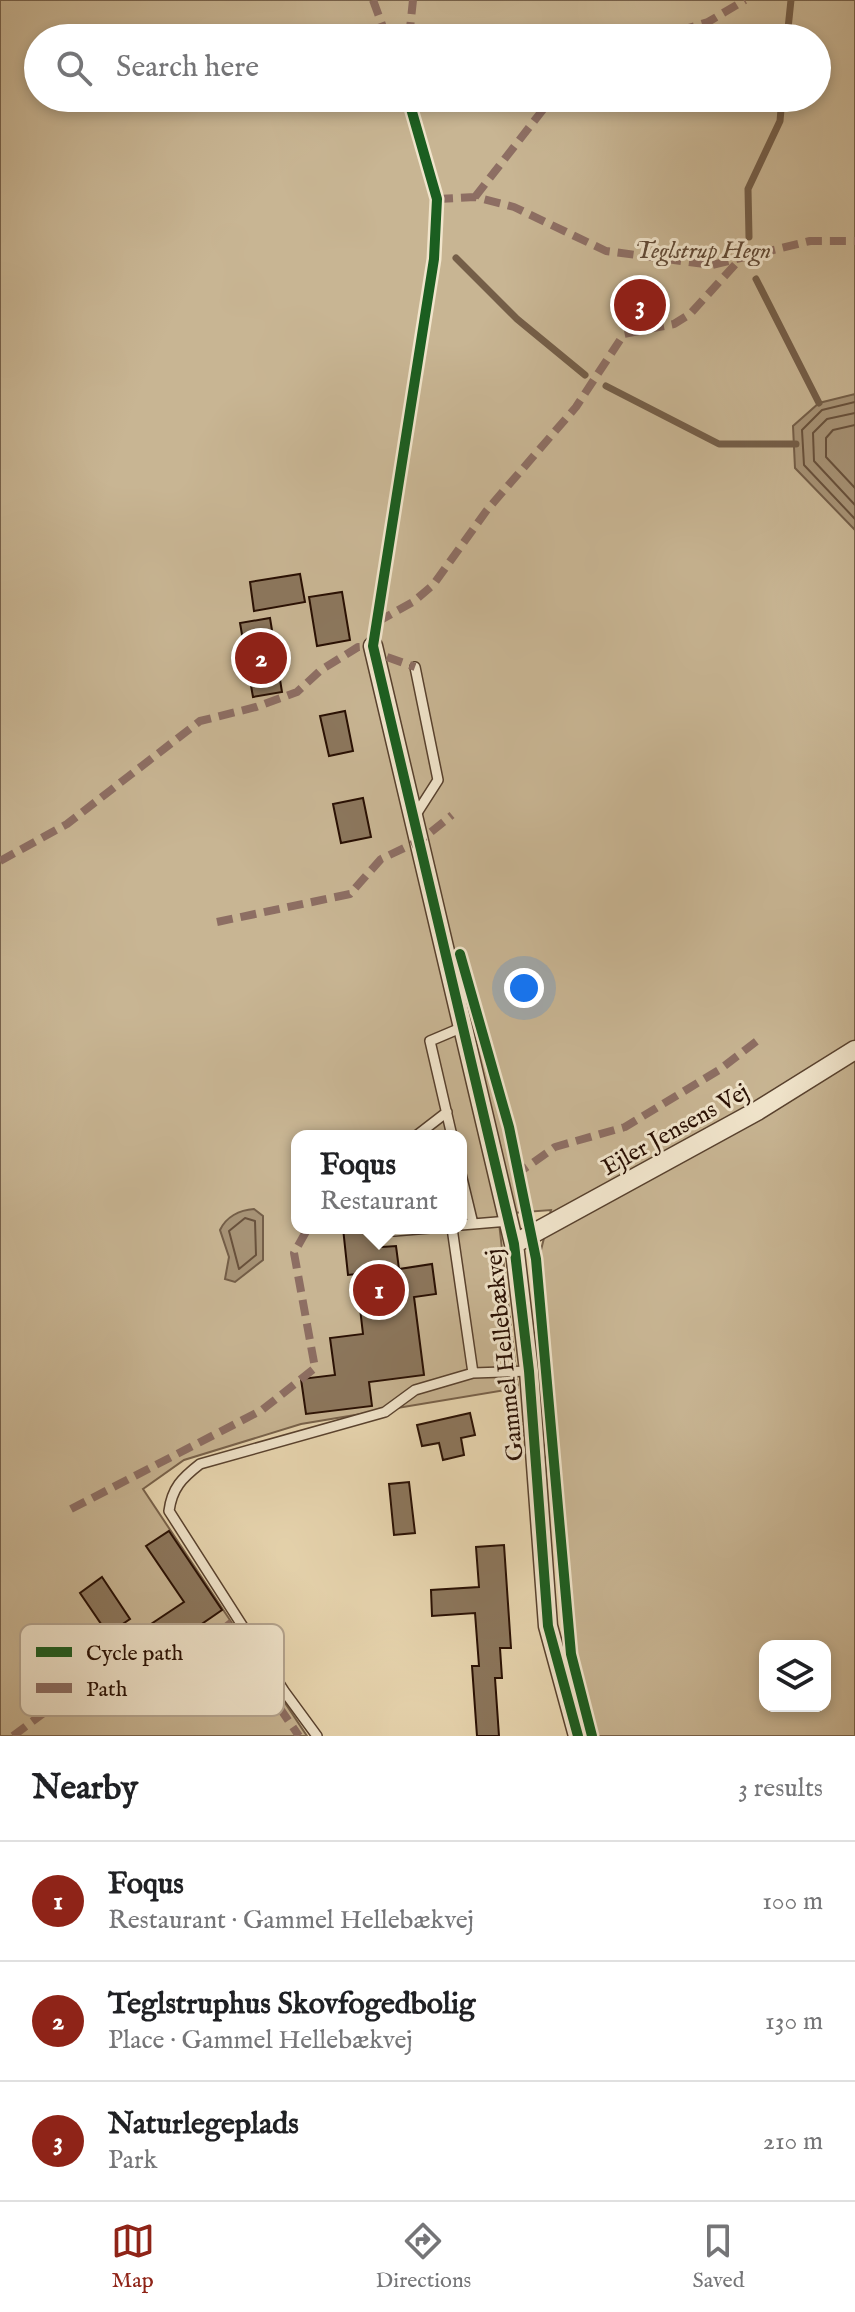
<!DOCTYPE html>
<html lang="en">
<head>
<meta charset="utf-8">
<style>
  :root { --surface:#fff; --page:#f2f2f2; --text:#202124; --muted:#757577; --line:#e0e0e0; --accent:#8f2418 }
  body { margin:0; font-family:"IM FELL English",serif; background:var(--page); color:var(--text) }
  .controls { position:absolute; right:24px; bottom:24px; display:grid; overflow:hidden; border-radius:16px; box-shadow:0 4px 12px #0003 }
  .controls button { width:72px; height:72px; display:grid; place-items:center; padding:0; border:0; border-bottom:2px solid var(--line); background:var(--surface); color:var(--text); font:40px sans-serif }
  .you { position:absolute; left:524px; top:988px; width:28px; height:28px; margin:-20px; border:6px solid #fff; border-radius:50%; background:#1a73e8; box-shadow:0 0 0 12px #1a73e833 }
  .badge { display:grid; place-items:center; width:52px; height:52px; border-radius:50%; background:var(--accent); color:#fff; font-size:26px; font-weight:700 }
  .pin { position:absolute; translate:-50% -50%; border:4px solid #fff; box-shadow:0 2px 8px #0006 }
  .popup { position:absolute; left:291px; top:1130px; width:176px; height:104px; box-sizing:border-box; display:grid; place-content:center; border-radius:16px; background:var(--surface); filter:drop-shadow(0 2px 6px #0005); font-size:26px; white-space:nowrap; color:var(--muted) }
  .popup b { font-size:30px; color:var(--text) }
  .popup::after { content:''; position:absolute; left:50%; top:100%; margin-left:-16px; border:16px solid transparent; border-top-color:var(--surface) }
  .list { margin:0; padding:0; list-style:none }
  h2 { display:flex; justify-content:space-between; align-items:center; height:104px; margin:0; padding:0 32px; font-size:34px }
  h2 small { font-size:26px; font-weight:400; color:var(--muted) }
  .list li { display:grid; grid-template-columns:52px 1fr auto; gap:24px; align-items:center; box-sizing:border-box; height:120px; padding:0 32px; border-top:2px solid var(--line) }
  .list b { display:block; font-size:30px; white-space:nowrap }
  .list p { margin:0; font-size:26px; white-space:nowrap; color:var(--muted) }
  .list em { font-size:26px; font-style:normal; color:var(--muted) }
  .icon { flex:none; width:44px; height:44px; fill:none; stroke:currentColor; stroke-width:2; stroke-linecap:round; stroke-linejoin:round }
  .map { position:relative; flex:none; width:855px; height:1736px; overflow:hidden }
  .search { position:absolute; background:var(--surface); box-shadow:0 4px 12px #0003; left:24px; right:24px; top:24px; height:88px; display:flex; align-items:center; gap:20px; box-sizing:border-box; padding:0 28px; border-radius:44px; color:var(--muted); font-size:30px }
  .sheet { height:464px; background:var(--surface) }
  nav { display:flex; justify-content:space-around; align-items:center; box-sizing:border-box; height:112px; border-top:2px solid var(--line); background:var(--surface); font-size:22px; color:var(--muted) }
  nav a { display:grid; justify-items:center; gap:4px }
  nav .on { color:var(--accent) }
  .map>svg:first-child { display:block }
  .green { fill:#c8b593; stroke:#78624b; stroke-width:2; fill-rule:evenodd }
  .water { fill:#a79376; stroke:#745e48; stroke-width:2 }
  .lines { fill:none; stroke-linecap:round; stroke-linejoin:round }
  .shore { stroke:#68513c; stroke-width:2 }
  .stream { stroke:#745e48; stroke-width:7 }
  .building { fill:#8c775d; stroke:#280f03; stroke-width:2 }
  .service-casing { stroke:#58412e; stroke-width:12 }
  .minor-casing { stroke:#58412e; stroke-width:21 }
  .service { stroke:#f1e5cc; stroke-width:9 }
  .minor { stroke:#f1e5cc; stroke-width:18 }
  .quiet { stroke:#8d6e63; stroke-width:8; stroke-dasharray:16 8; stroke-linecap:butt }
  .cycleway-casing { stroke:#f1e5cc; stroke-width:15 }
  .cycleway { stroke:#1b5e20; stroke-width:10 }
  .labels { text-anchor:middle; stroke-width:6; stroke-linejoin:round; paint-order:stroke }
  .park-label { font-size:24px; font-style:italic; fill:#604935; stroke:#f1e5cc }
  .street-label { font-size:24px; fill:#280f03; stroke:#f1e5cc }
  .key { fill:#f1e5cc; stroke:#b5a590; stroke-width:2 }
  .key-label { font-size:22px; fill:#280f03 }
</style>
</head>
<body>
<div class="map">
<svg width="855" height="1736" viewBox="0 0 855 1736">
  <rect width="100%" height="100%" fill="#e9d7b1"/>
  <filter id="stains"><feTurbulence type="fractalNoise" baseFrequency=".0025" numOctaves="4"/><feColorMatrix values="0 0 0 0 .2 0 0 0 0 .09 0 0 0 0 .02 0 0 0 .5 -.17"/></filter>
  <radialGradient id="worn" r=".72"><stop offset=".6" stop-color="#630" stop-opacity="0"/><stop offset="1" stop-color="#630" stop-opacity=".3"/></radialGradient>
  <path class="green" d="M 0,0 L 855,0 L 855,1736 L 592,1736 L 575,1694 L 535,1274 L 551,1210 L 498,1214 L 518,1388 L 301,1424 L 184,1460 L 143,1489 L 307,1736 L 0,1736 ZM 38,38 L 817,38 L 817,98 L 38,98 ZM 297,1136 L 461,1136 L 461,1228 L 297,1228 ZM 765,1646 L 825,1646 L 825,1706 L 765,1706 Z"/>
  <path class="water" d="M 855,394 L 855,530 L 795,468 L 793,426 L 819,403 Z
    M 254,1209 L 263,1216 L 263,1260 L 235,1282 L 225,1279 L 229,1257 L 220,1230 C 226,1217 239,1210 254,1209 Z"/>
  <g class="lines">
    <path class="shore" d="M 855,402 L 822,410 L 802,430 L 804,465 L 855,519
      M 855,413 L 827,419 L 813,433 L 814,461 L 855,505
      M 855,425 L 833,430 L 826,438 L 826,457 L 855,488
      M 245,1218 L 255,1221 L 256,1255 L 239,1269 L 229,1231 Z"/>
    <path class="stream" d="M 787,38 L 791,0
      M 749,237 L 748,189 L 780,121 L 782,98
      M 456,258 L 517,319 L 585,375
      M 756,279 L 819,403
      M 606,386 L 719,444 L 796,444"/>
  </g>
  <path class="building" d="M 300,574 L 305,602 L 254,611 L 250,582 Z
    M 342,592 L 350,640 L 317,646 L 309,597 Z
    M 270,618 L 282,692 L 253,697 L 240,623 Z
    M 345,711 L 353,751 L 329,756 L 320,716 Z
    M 363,798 L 371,837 L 341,843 L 333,804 Z
    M 343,1228 L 380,1228 L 382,1247 L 396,1246 L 399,1269 L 432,1264 L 436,1294 L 414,1297 L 424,1375 L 369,1382 L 372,1406 L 306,1414 L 301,1379 L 335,1375 L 330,1338 L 363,1334 L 356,1274 L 348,1275 Z
    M 470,1413 L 475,1435 L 461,1438 L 464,1455 L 443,1460 L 439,1443 L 422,1446 L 417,1425 Z
    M 409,1482 L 415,1533 L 394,1535 L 389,1484 Z
    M 169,1531 L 222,1610 L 158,1654 L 142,1630 L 184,1602 L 146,1546 Z
    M 504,1545 L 511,1648 L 500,1648 L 502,1678 L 495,1678 L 499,1736 L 477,1736 L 472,1666 L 479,1666 L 475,1613 L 432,1616 L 431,1590 L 479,1587 L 476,1547 Z
    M 102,1577 L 130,1619 L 108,1634 L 80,1593 Z
    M 234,1653 L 254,1684 L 235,1697 L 214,1666 Z"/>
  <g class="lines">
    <g class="service-casing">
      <path id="service" d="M 415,667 L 438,780 L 415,816
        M 416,1136 L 447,1112
        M 452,1136 L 430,1041 L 463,1027
        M 461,1174 L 473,1224
        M 461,1225 L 509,1221
        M 393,1228 L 394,1231 L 430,1228
        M 452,1228 L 473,1373
        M 317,1736 L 284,1691 L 169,1511 C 172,1488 182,1478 200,1464 L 385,1412 L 415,1390 L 473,1373 L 529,1371"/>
    </g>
    <g class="minor-casing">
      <path id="minor" d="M 373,646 L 514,1244 L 529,1371 L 548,1626 L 578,1736
        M 514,1244 L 757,1111 L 855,1050"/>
    </g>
    <use href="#service" class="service"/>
    <use href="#minor" class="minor"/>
    <path class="quiet" d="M 373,0 L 387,38
      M 409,38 L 413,0
      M 656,38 L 708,22 L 745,0
      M 475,197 L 552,98
      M 437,199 L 475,197 L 514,207 L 606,251 L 712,265 L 810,241 L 855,241
      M 377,622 L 413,602 L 433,585 L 487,510 L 576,407 L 624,334 L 674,324 L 690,314 L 742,257
      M 387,657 L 415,667
      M 0,861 L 67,824 L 200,721 L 256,707 L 297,692 L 321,670 L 358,647 L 373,646 L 374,639
      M 217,922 L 350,894 L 381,859 L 421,840 L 452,815
      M 514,1176 L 555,1147 L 625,1127 L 719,1070 L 762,1037
      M 71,1509 L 262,1410 L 315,1368 L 294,1253 L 308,1228
      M 225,1628 L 299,1736
      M 13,1736 L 94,1675 L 149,1676 L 174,1669 L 237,1618"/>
    <g class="cycleway-casing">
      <path id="cycleway" d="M 408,98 L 437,199 L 434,259 L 373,646 L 514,1244 L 529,1371 L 548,1626 L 578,1736
        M 460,954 L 509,1127 L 536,1259 L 571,1654 L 592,1736"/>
    </g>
    <use href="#cycleway" class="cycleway"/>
  </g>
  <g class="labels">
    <g class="park-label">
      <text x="703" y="258">Teglstrup Hegn</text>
    </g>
    <g class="street-label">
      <text transform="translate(675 1129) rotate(-29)" y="8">Ejler Jensens Vej</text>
      <text transform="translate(504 1355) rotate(-96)" y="8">Gammel Hellebækvej</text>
    </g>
  </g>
  <rect x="20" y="1624" width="264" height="92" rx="12" class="key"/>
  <rect x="36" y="1647" width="36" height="10" fill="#1b5e20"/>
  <rect x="36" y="1683" width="36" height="10" fill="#8d6e63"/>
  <g class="key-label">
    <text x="86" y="1660">Cycle path</text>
    <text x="86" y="1696">Path</text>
  </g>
  <rect width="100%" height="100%" filter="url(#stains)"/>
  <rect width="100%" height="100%" fill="url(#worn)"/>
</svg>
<div class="controls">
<button><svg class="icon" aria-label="layers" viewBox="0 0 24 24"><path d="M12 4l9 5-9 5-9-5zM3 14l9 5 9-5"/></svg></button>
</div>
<div class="you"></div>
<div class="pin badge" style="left:379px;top:1290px">1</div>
<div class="popup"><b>Foqus</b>Restaurant</div>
<div class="pin badge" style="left:261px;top:658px">2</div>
<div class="pin badge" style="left:640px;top:305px">3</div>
<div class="search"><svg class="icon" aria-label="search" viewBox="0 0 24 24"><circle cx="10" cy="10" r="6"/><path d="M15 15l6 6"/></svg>Search here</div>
</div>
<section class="sheet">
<h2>Nearby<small>3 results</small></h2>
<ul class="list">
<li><span class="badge">1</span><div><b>Foqus</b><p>Restaurant · Gammel Hellebækvej</p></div><em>100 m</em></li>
<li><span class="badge">2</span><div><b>Teglstruphus Skovfogedbolig</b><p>Place · Gammel Hellebækvej</p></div><em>130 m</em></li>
<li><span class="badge">3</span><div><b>Naturlegeplads</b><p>Park</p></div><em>210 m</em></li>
</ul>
</section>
<nav>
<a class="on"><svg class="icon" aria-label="map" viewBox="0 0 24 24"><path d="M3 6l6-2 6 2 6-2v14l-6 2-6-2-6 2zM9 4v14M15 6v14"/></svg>Map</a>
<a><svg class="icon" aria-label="directions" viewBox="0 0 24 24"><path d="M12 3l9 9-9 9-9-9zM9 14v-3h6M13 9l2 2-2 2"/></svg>Directions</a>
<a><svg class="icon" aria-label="saved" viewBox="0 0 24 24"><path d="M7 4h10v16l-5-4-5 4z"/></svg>Saved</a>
</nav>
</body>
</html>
